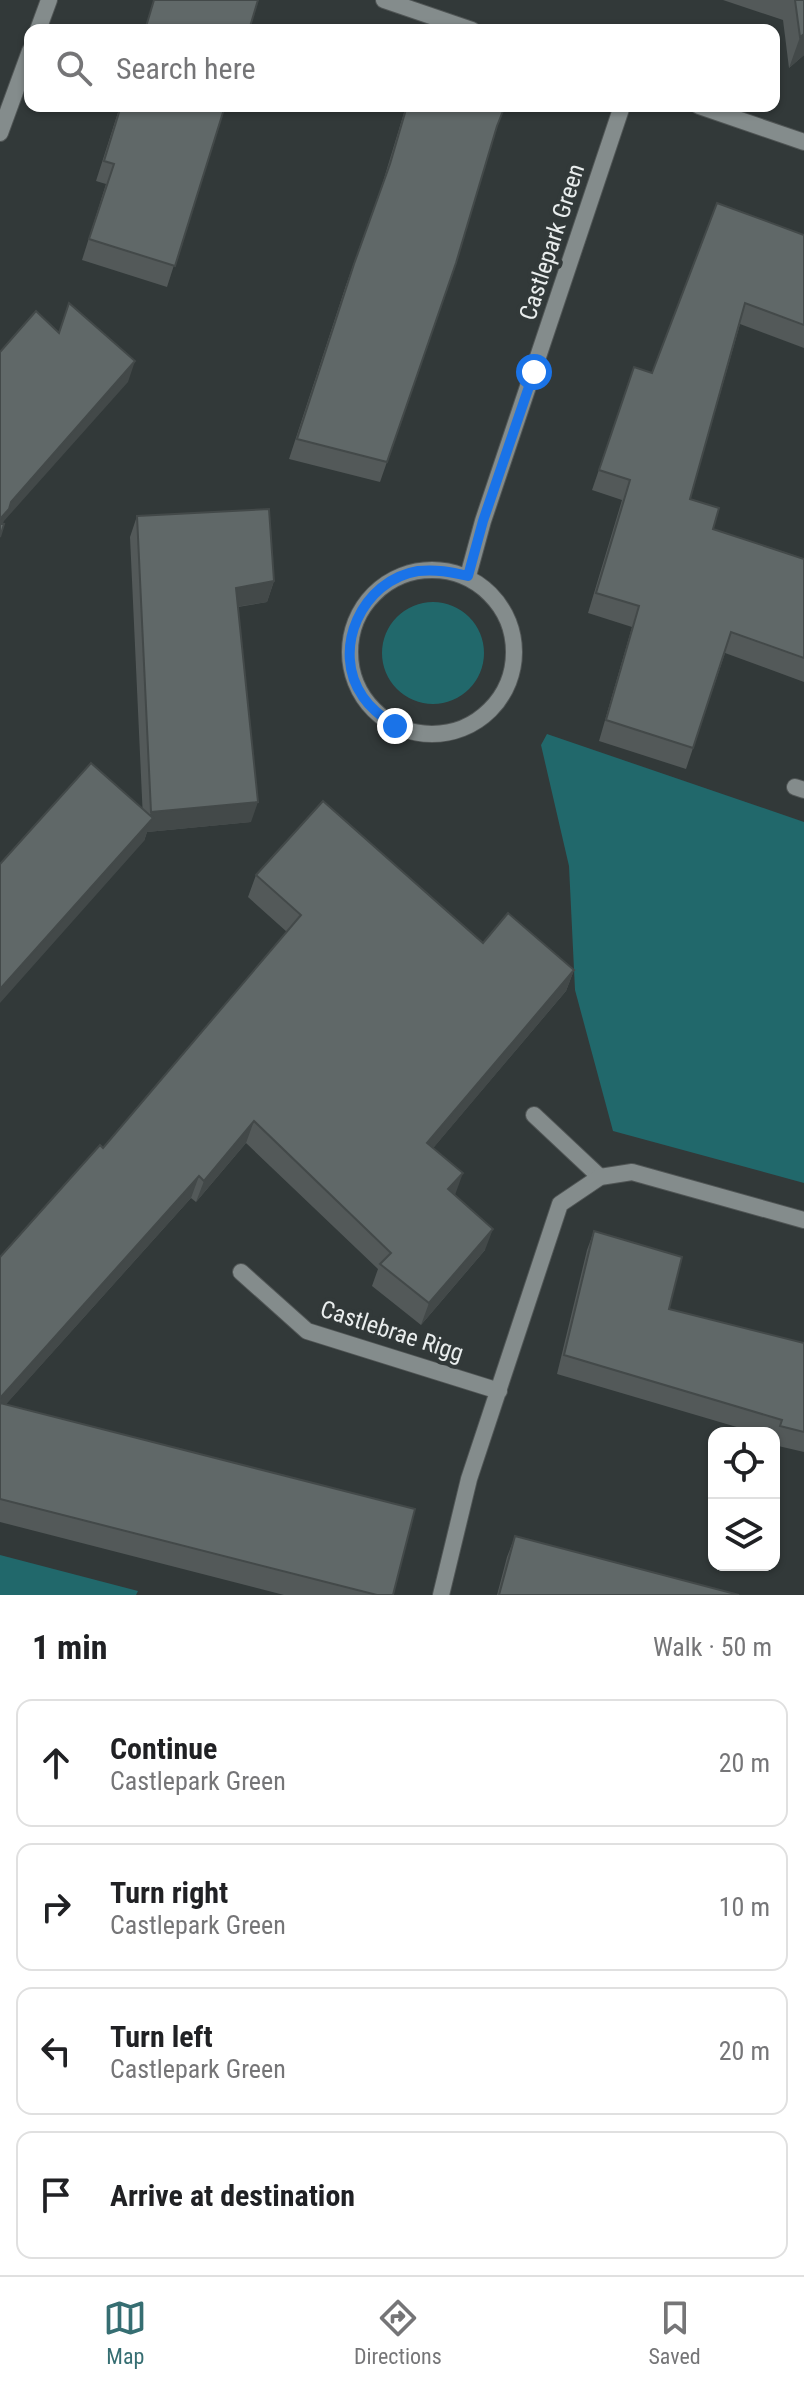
<!DOCTYPE html>
<html lang="en">
<head>
<meta charset="utf-8">
<style>
  :root { --surface:#fff; --page:#f2f2f2; --text:#202124; --muted:#757577; --line:#e0e0e0; --accent:#366e72 }
  body { margin:0; font-family:"Roboto Condensed",sans-serif; background:var(--page); color:var(--text) }
  .controls { position:absolute; right:24px; bottom:24px; display:grid; overflow:hidden; border-radius:16px; box-shadow:0 2px 6px #0004 }
  .controls button { width:72px; height:72px; display:grid; place-items:center; padding:0; border:0; border-bottom:2px solid var(--line); background:var(--surface); color:var(--text); font:40px sans-serif }
  .stop { position:absolute; width:24px; height:24px; margin:-18px; border:6px solid #1a73e8; border-radius:50%; background:#fff }
  .stop.end { background:#1a73e8; border-color:#fff; box-shadow:0 2px 8px #0008 }
  .list { margin:0; padding:0; list-style:none }
  h2 { display:flex; justify-content:space-between; align-items:center; height:104px; margin:0; padding:0 32px; font-size:34px }
  h2 small { font-size:26px; font-weight:400; color:var(--muted) }
  .list li { display:grid; grid-template-columns:52px 1fr auto; gap:24px; align-items:center; box-sizing:border-box; height:128px; margin:0 16px 16px; padding:0 16px; border:2px solid var(--line); border-radius:16px }
  .list b { display:block; font-size:30px; white-space:nowrap }
  .list p { margin:0; font-size:26px; white-space:nowrap; color:var(--muted) }
  .list em { font-size:26px; font-style:normal; color:var(--muted) }
  .icon { flex:none; width:44px; height:44px; fill:none; stroke:currentColor; stroke-width:2; stroke-linecap:round; stroke-linejoin:round }
  .map { position:relative; flex:none; width:804px; height:1595px; overflow:hidden }
  .search { position:absolute; background:var(--surface); box-shadow:0 2px 6px #0004; left:24px; right:24px; top:24px; height:88px; display:flex; align-items:center; gap:20px; box-sizing:border-box; padding:0 28px; border-radius:16px; color:var(--muted); font-size:30px }
  .sheet { height:680px; background:var(--surface) }
  nav { display:flex; justify-content:space-around; align-items:center; box-sizing:border-box; height:112px; border-top:2px solid var(--line); background:var(--surface); font-size:22px; color:var(--muted) }
  nav a { display:grid; justify-items:center; gap:4px }
  nav .on { color:var(--accent) }
  .map>svg:first-child { display:block }
  .green { fill:#21686b }
  .lines { fill:none; stroke-linecap:round; stroke-linejoin:round }
  .service-casing { stroke:#505555; stroke-width:18 }
  .minor-casing { stroke:#505555; stroke-width:18 }
  .service { stroke:#848c8c; stroke-width:16 }
  .minor { stroke:#848c8c; stroke-width:16 }
  .wall { fill:#535959 }
  .shaded-wall { fill:#434949 }
  .building { fill:#606868; stroke:#434949; stroke-width:2 }
  .route { stroke:#1a73e8; stroke-width:10 }
  .labels { text-anchor:middle; stroke-width:8; stroke-linejoin:round; paint-order:stroke }
  .street-label { font-size:24px; fill:#e9eded; stroke:#323939 }
</style>
</head>
<body>
<div class="map">
<svg width="804" height="1595" viewBox="0 0 804 1595">
  <rect width="100%" height="100%" fill="#323939"/>
  <path class="green" d="M382 653a51 51 0 1 1 102 0a51 51 0 1 1-102 0Z
    M 547,734 L 804,822 L 804,1183 L 613,1131 L 575,990 L 569,866 L 541,745 Z
    M 0,1555 L 138,1591 L 136,1595 L 0,1595 Z"/>
  <g class="lines">
    <g class="service-casing">
      <path id="service" d="M 534,1115 L 600,1177"/>
    </g>
    <g class="minor-casing">
      <path id="minor" d="M 384,0 L 472,30
        M 38,30 L 49,0
        M 699,106 L 804,142
        M 0,133 L 30,51
        M350 652a82 82 0 1 1 164 0a82 82 0 1 1-164 0Z
        M 468,576 L 483,521 L 622,106
        M 795,787 L 804,790
        M 241,1272 L 307,1331 L 499,1391
        M 441,1595 L 469,1479 L 560,1204 L 600,1177 L 632,1172 L 804,1220"/>
    </g>
    <use href="#service" class="service"/>
    <use href="#minor" class="minor"/>
  </g>
  <path class="wall" d="M 723,0 L 804,0 L 804,55 L 789,68 L 783,20 Z
    M 120,106 L 225,106 L 167,287 L 82,260 L 106,184 L 96,181 Z
    M 406,106 L 505,106 L 496,129 L 456,263 L 380,482 L 289,459 L 346,285 L 382,185 Z
    M 804,235 L 804,348 L 740,324 L 690,499 L 713,529 L 804,559 L 804,682 L 725,653 L 686,769 L 599,741 L 632,627 L 588,613 L 622,500 L 592,490 L 634,367 L 652,373 Z
    M 137,516 L 274,581 L 267,602 L 238,607 L 251,822 L 147,832 L 144,841 L 130,537 Z
    M 256,875 L 574,970 L 566,991 L 433,1148 L 455,1195 L 485,1250 L 421,1325 L 372,1286 L 378,1269 L 246,1143 L 196,1202 L 191,1198 L 6,1404 L 393,1595 L 284,1595 L 0,1522 L 0,1257 L 103,1148 L 287,932 L 248,897 Z
    M 594,1231 L 669,1309 L 804,1343 L 804,1452 L 774,1445 L 775,1438 L 774,1438 L 774,1433 L 757,1433 L 557,1374 L 587,1250 Z
    M 515,1536 L 739,1595 L 497,1595 L 507,1557 Z"/>
  <path class="shaded-wall" d="M 804,34 L 804,55 L 789,68 L 800,37 Z
    M 135,361 L 128,382 L 4,521 L 0,531 L 0,519 L 11,502 Z
    M 274,581 L 267,602 L 229,608 L 236,588 Z
    M 258,802 L 251,822 L 147,832 L 144,841 L 0,1003 L 0,989 L 146,825 L 151,812 Z
    M 574,970 L 566,991 L 419,1165 L 427,1143 Z
    M 254,1121 L 246,1143 L 196,1202 L 204,1181 Z
    M 463,1173 L 455,1195 L 448,1189 Z
    M 199,1176 L 191,1198 L 0,1411 L 0,1398 Z
    M 493,1229 L 485,1250 L 421,1325 L 429,1303 Z"/>
  <path class="building" d="M 154,0 L 258,0 L 249,30 L 145,30 Z
    M 795,0 L 804,0 L 804,34 L 800,37 Z
    M 121,106 L 225,106 L 175,266 L 89,239 L 114,164 L 104,161 Z
    M 407,106 L 505,106 L 497,126 L 456,263 L 387,462 L 297,439 L 354,264 L 390,164 Z
    M 717,203 L 804,235 L 804,325 L 745,303 L 690,499 L 719,508 L 713,529 L 804,559 L 804,658 L 731,632 L 693,748 L 606,720 L 639,606 L 596,593 L 630,480 L 599,470 L 634,367 L 652,373 Z
    M 69,303 L 135,361 L 11,502 L 9,509 L 0,519 L 0,352 L 36,311 L 59,333 Z
    M 269,509 L 274,581 L 236,588 L 258,802 L 151,812 L 137,516 Z
    M 0,524 L 4,524 L 0,537 Z
    M 91,763 L 153,818 L 0,989 L 0,864 Z
    M 323,801 L 483,943 L 508,913 L 574,970 L 427,1143 L 463,1173 L 448,1189 L 493,1229 L 429,1303 L 380,1264 L 391,1253 L 254,1121 L 204,1181 L 199,1176 L 0,1398 L 0,1257 L 100,1145 L 103,1148 L 301,915 L 256,875 Z
    M 594,1231 L 682,1257 L 669,1309 L 804,1343 L 804,1432 L 780,1426 L 782,1420 L 564,1355 Z
    M 0,1403 L 415,1509 L 393,1595 L 377,1595 L 0,1499 Z
    M 515,1536 L 739,1595 L 499,1595 Z"/>
  <g class="lines">
    <path class="route" d="M 395,726 C 383,718 371,709 363,697 C 330,650 362,580 418,571 C 436,569 451,572 468,576 L 483,521 L 534,372"/>
  </g>
  <g class="labels">
    <g class="street-label">
      <text transform="translate(552 242) rotate(-72)" y="8">Castlepark Green</text>
      <text transform="translate(392 1331) rotate(18)" y="8">Castlebrae Rigg</text>
    </g>
  </g>
</svg>
<div class="controls">
<button><svg class="icon" aria-label="locate" viewBox="0 0 24 24"><circle cx="12" cy="12" r="6"/><path d="M12 2v4M12 18v4M2 12h4M18 12h4"/></svg></button>
<button><svg class="icon" aria-label="layers" viewBox="0 0 24 24"><path d="M12 4l9 5-9 5-9-5zM3 14l9 5 9-5"/></svg></button>
</div>
<div class="stop" style="left:534px;top:372px"></div>
<div class="stop end" style="left:395px;top:726px"></div>
<div class="search"><svg class="icon" aria-label="search" viewBox="0 0 24 24"><circle cx="10" cy="10" r="6"/><path d="M15 15l6 6"/></svg>Search here</div>
</div>
<section class="sheet">
<h2>1 min<small>Walk · 50 m</small></h2>
<ul class="list">
<li><svg class="icon" aria-label="ahead" viewBox="0 0 24 24"><path d="M12 20V5M6 11l6-6 6 6"/></svg><div><b>Continue</b><p>Castlepark Green</p></div><em>20 m</em></li>
<li><svg class="icon" aria-label="right" viewBox="0 0 24 24"><path d="M7 20v-9h11M14 6l5 5-5 5"/></svg><div><b>Turn right</b><p>Castlepark Green</p></div><em>10 m</em></li>
<li><svg class="icon" aria-label="left" viewBox="0 0 24 24"><path d="M17 20v-9H6M10 6l-5 5 5 5"/></svg><div><b>Turn left</b><p>Castlepark Green</p></div><em>20 m</em></li>
<li><svg class="icon" aria-label="arrive" viewBox="0 0 24 24"><path d="M6 21V4h12l-3 4 3 4H6"/></svg><div><b>Arrive at destination</b></div></li>
</ul>
</section>
<nav>
<a class="on"><svg class="icon" aria-label="map" viewBox="0 0 24 24"><path d="M3 6l6-2 6 2 6-2v14l-6 2-6-2-6 2zM9 4v14M15 6v14"/></svg>Map</a>
<a><svg class="icon" aria-label="directions" viewBox="0 0 24 24"><path d="M12 3l9 9-9 9-9-9zM9 14v-3h6M13 9l2 2-2 2"/></svg>Directions</a>
<a><svg class="icon" aria-label="saved" viewBox="0 0 24 24"><path d="M7 4h10v16l-5-4-5 4z"/></svg>Saved</a>
</nav>
</body>
</html>
